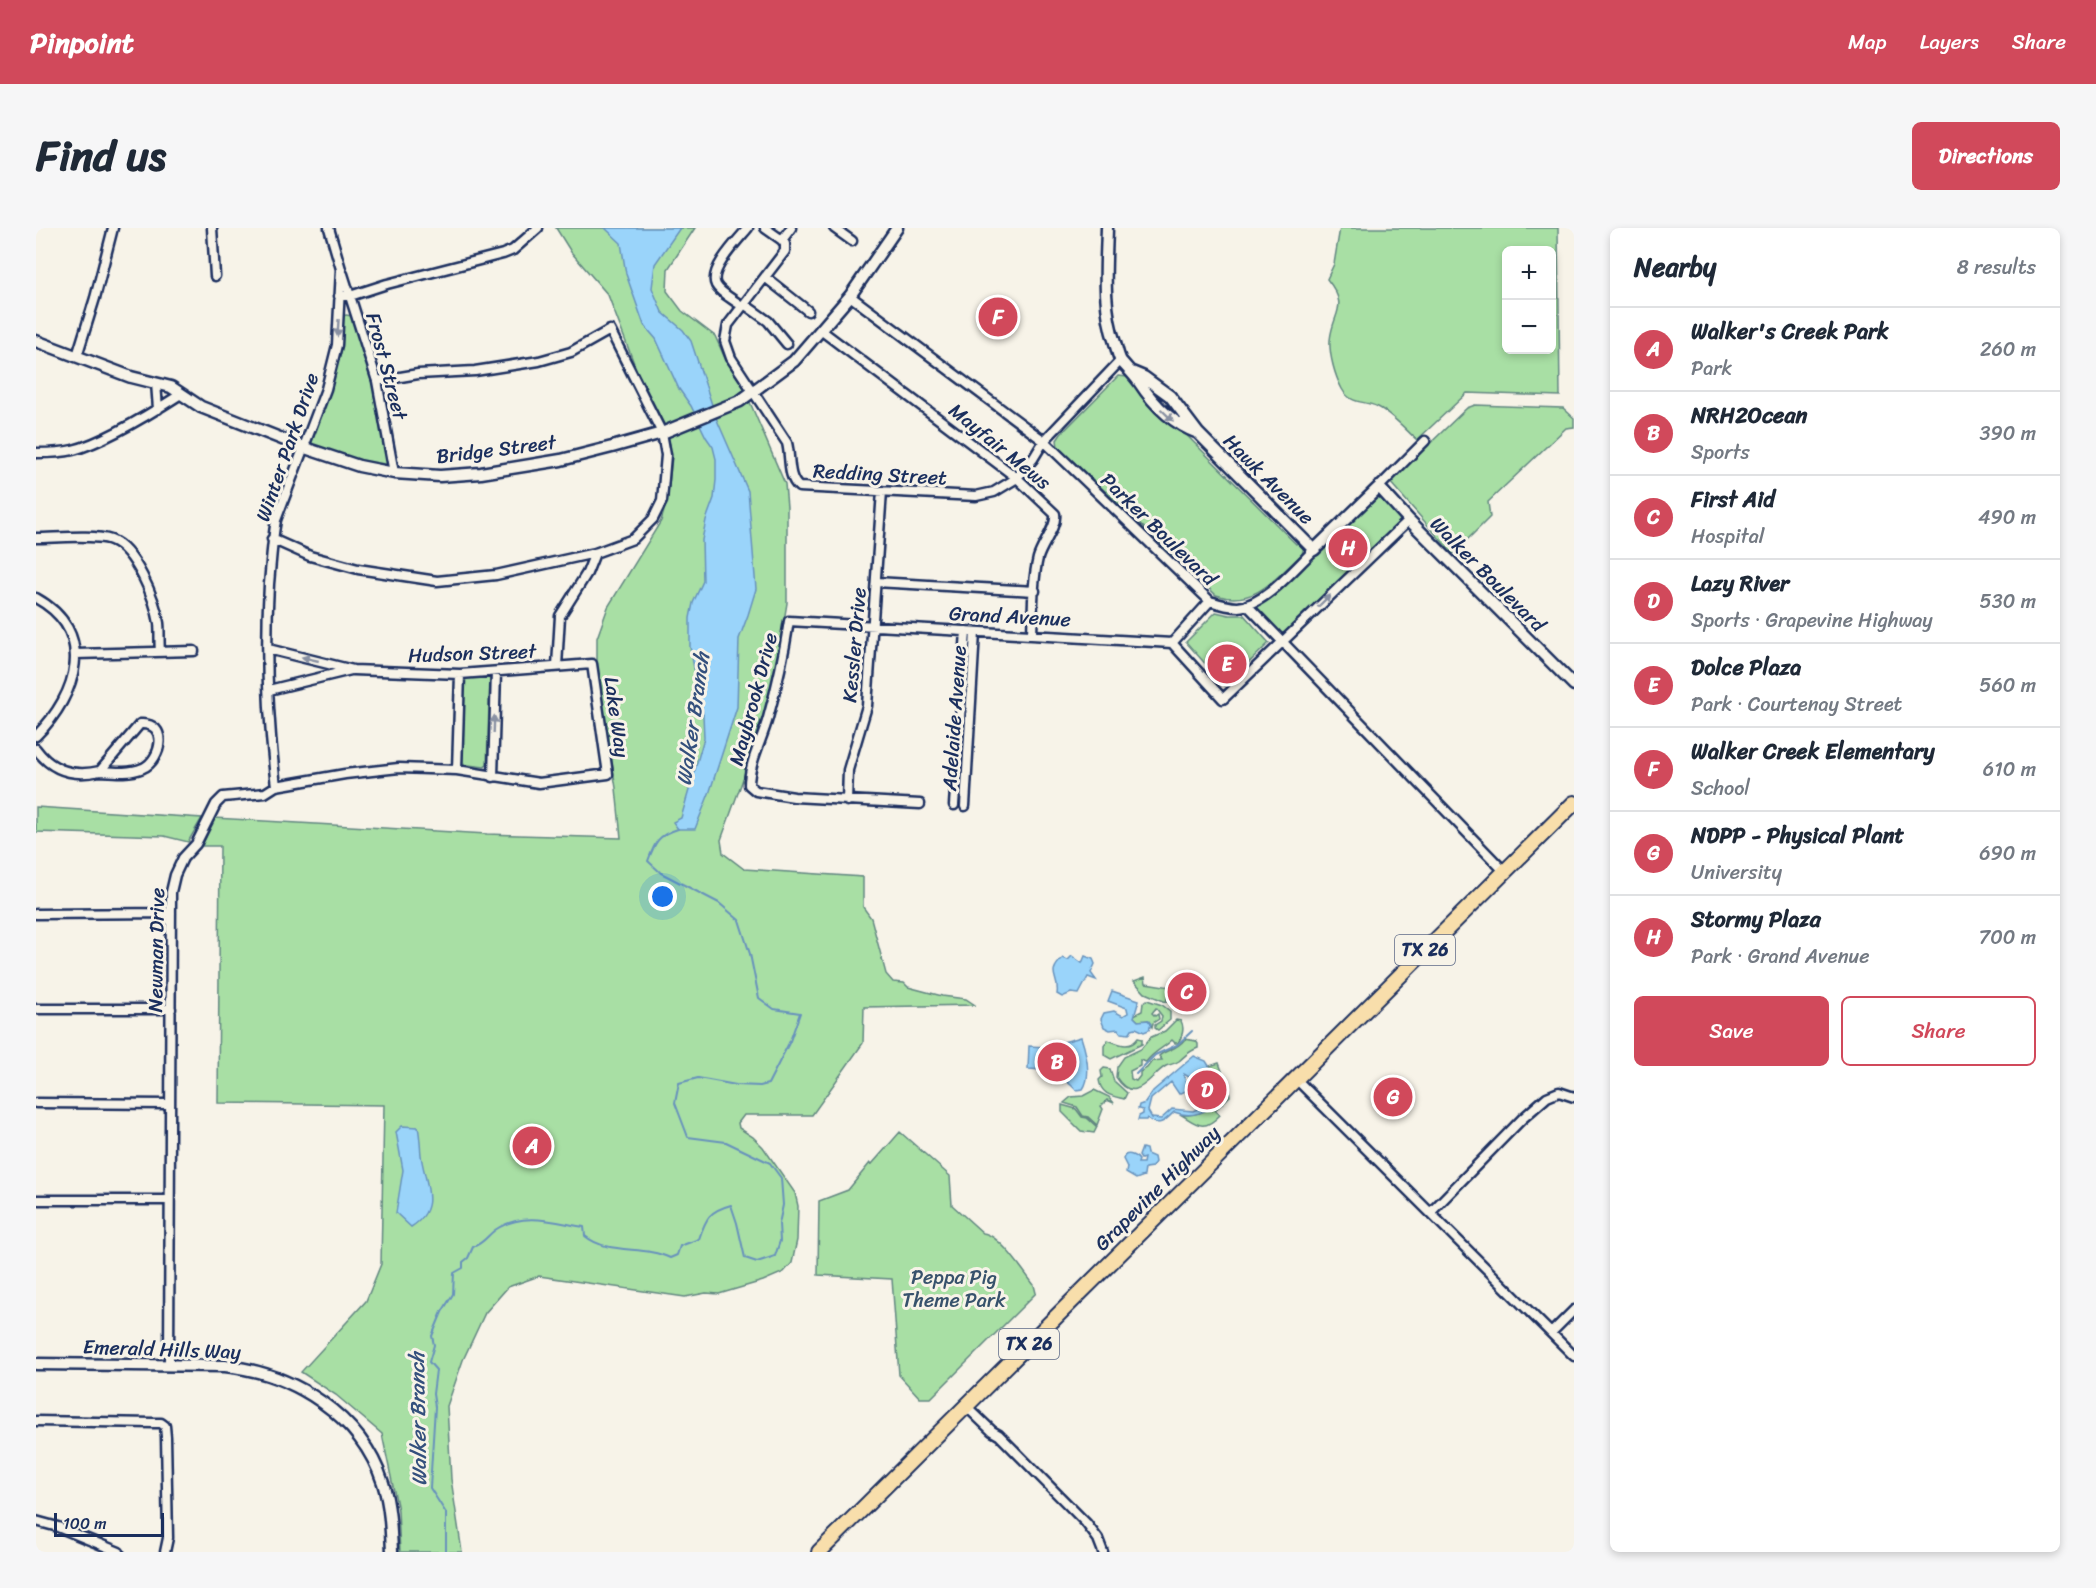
<!DOCTYPE html>
<html lang="en">
<head>
<meta charset="utf-8">
<style>
  :root { --surface:#fff; --page:#f6f6f7; --text:#1f2937; --muted:#747a83; --line:#e0e1e3; --accent:#d1495b }
  body { margin:0; font-family:Sriracha,sans-serif; background:var(--page); color:var(--text) }
  .controls { position:absolute; right:18px; top:18px; display:grid; overflow:hidden; border-radius:9px; box-shadow:0 3px 9px #0003 }
  .controls button { width:54px; height:54px; display:grid; place-items:center; padding:0; border:0; border-bottom:2px solid var(--line); background:var(--surface); color:var(--text); font:30px sans-serif }
  .scale { position:absolute; left:18px; bottom:15px; width:110px; box-sizing:border-box; padding-left:6px; border:3px solid #1b2f5e; border-top:0; font-size:16px; line-height:21px; white-space:nowrap; color:#1b2f5e; -webkit-text-stroke:4px #f7f3e8; paint-order:stroke }
  .you { position:absolute; left:627px; top:669px; width:21px; height:21px; margin:-15px; border:4px solid #fff; border-radius:50%; background:#1a73e8; box-shadow:0 0 0 9px #1a73e833 }
  .badge { display:grid; place-items:center; width:39px; height:39px; border-radius:50%; background:var(--accent); color:#fff; font-size:20px; font-weight:700 }
  .pin { position:absolute; translate:-50% -50%; border:3px solid #fff; box-shadow:0 2px 6px #0006 }
  .list { margin:0; padding:0; list-style:none }
  h2 { display:flex; justify-content:space-between; align-items:center; height:78px; margin:0; padding:0 24px; font-size:26px }
  h2 small { font-size:20px; font-weight:400; color:var(--muted) }
  .list li { display:grid; grid-template-columns:39px 1fr auto; gap:18px; align-items:center; box-sizing:border-box; height:84px; padding:0 24px; border-top:2px solid var(--line) }
  .list b { display:block; font-size:22px; white-space:nowrap }
  .list p { margin:0; font-size:20px; white-space:nowrap; color:var(--muted) }
  .list em { font-size:20px; font-style:normal; color:var(--muted) }
  .actions { display:flex; gap:12px; padding:18px 24px }
  .actions a { flex:1; padding:14px 0; border:2px solid var(--accent); border-radius:9px; text-align:center; font-size:21px; color:var(--accent) }
  .actions .main { background:var(--accent); color:#fff }
  .map { position:relative; flex:none; width:1538px; height:1324px; overflow:hidden; border-radius:9px }
  header { display:flex; align-items:center; gap:36px; box-sizing:border-box; height:84px; padding:0 30px; background:var(--accent); color:#fff }
  header strong { font-size:28px }
  nav { display:flex; gap:33px; margin-inline-start:auto; font-size:21px }
  .intro { display:flex; align-items:center; justify-content:space-between; box-sizing:border-box; height:144px; padding:0 36px }
  h1 { margin:0; font-size:42px }
  .button { padding:15px 27px; border-radius:9px; background:var(--accent); color:#fff; font-size:21px; font-weight:700 }
  main { display:flex; gap:36px; padding:0 36px }
  aside { flex:1; background:var(--surface); border-radius:9px; box-shadow:0 3px 9px #0003 }
  .map>svg:first-child { display:block }
  .green { fill:#a8dfa4; stroke:#628781; stroke-width:1.5; fill-rule:evenodd }
  .water { fill:#9ad4fa; stroke:#6792bc; stroke-width:1.5; fill-rule:evenodd }
  .lines { fill:none; stroke-linecap:round; stroke-linejoin:round }
  .stream { stroke:#6792bc; stroke-width:2 }
  .minor-casing { stroke:#1b2f5e; stroke-width:13 }
  .tertiary-casing { stroke:#1b2f5e; stroke-width:15 }
  .primary-casing { stroke:#1b2f5e; stroke-width:18 }
  .minor { stroke:#f7f3e8; stroke-width:8 }
  .tertiary { stroke:#f7f3e8; stroke-width:10 }
  .primary { stroke:#f8deab; stroke-width:14 }
  .oneway { fill:#8991a3 }
  .labels { text-anchor:middle; stroke-width:6; stroke-linejoin:round; paint-order:stroke }
  .shield { fill:#f7f3e8; stroke:#5d6a87; stroke-width:1.5 }
  .shield-label { font-size:18px; font-weight:bold; fill:#1b2f5e }
  .street-label { font-size:20px; fill:#1b2f5e; stroke:#f7f3e8 }
  .park-label { font-size:20px; fill:#37526c; stroke:#f7f3e8 }
  .water-label { font-size:21px; font-style:italic; fill:#34507d; stroke:#f7f3e8 }
</style>
</head>
<body>
<header>
<strong>Pinpoint</strong>
<nav><a>Map</a><a>Layers</a><a>Share</a></nav>
</header>
<div class="intro"><h1>Find us</h1><a class="button">Directions</a></div>
<main>
<div class="map">
<svg width="1538" height="1324" viewBox="0 0 1538 1324">
  <rect width="100%" height="100%" fill="#f7f3e8"/>
  <filter id="ink" filterUnits="userSpaceOnUse"><feTurbulence type="fractalNoise" baseFrequency=".0167" numOctaves="2"/><feDisplacementMap in="SourceGraphic" scale="12" xChannelSelector="R" yChannelSelector="G"/><feConvolveMatrix kernelMatrix="1 2 1 2 8 2 1 2 1" color-interpolation-filters="sRGB"/></filter>
  <g filter="url(#ink)">
    <path class="green" d="M 520,0 L 659,0 L 632,41 L 631,63 L 646,83 L 679,108 L 688,128 L 707,158 L 749,256 L 751,279 L 751,375 L 738,453 L 720,515 L 685,612 L 687,625 L 708,641 L 827,649 L 827,679 L 835,690 L 850,746 L 857,754 L 868,755 L 872,759 L 906,768 L 930,771 L 939,777 L 828,779 L 827,815 L 776,887 L 708,887 L 702,895 L 703,900 L 717,909 L 727,919 L 759,965 L 762,978 L 761,1012 L 756,1035 L 748,1044 L 727,1053 L 683,1066 L 670,1065 L 649,1069 L 503,1048 L 472,1059 L 449,1085 L 427,1132 L 411,1178 L 415,1251 L 426,1324 L 364,1324 L 362,1282 L 346,1206 L 300,1167 L 265,1144 L 330,1073 L 345,1036 L 348,877 L 182,875 L 184,618 L 166,618 L 178,590 L 451,606 L 585,610 L 580,560 L 561,443 L 561,410 L 572,379 L 625,293 L 631,273 L 636,229 L 634,216 L 607,159 L 572,67 L 535,24 Z
      M 1304,0 L 1522,0 L 1524,168 L 1431,165 L 1381,212 C 1369,201 1356,186 1342,179 C 1328,172 1315,177 1306,161 C 1299,148 1293,127 1294,112 C 1297,83 1314,80 1291,51 L 1298,36 ZM 1516,22 L 1516,122 L 1470,122 L 1470,22 Z
      M 310,87 L 317,88 L 334,142 L 353,232 L 351,236 L 330,234 L 275,216 L 296,156 L 302,130 L 306,91 L 307,88 Z
      M 1082,148 L 1092,149 L 1260,316 L 1264,313 L 1268,319 L 1266,326 C 1240,350 1218,380 1180,367 L 1022,219 L 1021,212 L 1025,206 Z
      M 1439,177 L 1527,180 L 1538,190 L 1538,199 L 1530,200 L 1452,274 L 1454,289 L 1417,326 L 1354,254 L 1431,180 Z
      M 1338,269 L 1348,271 L 1366,291 L 1365,294 L 1249,407 L 1244,406 L 1222,383 L 1222,377 Z
      M 1180,384 L 1193,387 L 1208,387 L 1233,415 L 1189,458 L 1150,414 Z
      M 452,447 L 454,448 L 451,536 L 449,539 L 424,536 L 427,449 Z
      M 0,579 L 166,590 L 152,614 L 128,608 L 0,604 Z
      M 1109,749 L 1110,755 L 1135,759 L 1130,774 L 1109,765 L 1098,753 Z
      M 1111,772 L 1126,777 L 1134,783 L 1134,792 L 1122,802 L 1119,800 L 1119,797 L 1125,793 L 1126,788 L 1120,780 L 1116,785 L 1119,788 L 1122,786 L 1123,791 L 1117,795 L 1116,799 L 1112,792 L 1102,793 L 1098,789 L 1098,787 L 1106,783 L 1107,775 Z
      M 1140,792 L 1145,793 C 1149,800 1146,809 1142,815 L 1139,815 L 1136,812 C 1128,820 1118,823 1110,834 L 1104,832 L 1104,838 L 1094,843 L 1095,851 L 1100,853 L 1104,848 L 1104,844 L 1111,840 L 1116,833 L 1126,832 L 1123,828 C 1130,821 1140,823 1149,811 L 1160,813 L 1162,816 L 1162,820 C 1153,823 1150,827 1143,833 C 1139,836 1135,836 1130,838 C 1114,847 1099,879 1080,849 L 1081,839 L 1088,829 L 1105,821 L 1115,809 L 1129,803 Z
      M 1102,810 L 1106,811 L 1106,816 L 1075,831 L 1068,827 L 1068,818 L 1072,812 C 1083,816 1094,822 1102,810 Z
      M 1183,835 L 1186,843 L 1178,853 L 1178,862 L 1181,866 L 1181,860 L 1189,857 L 1193,861 L 1194,868 L 1179,882 L 1184,887 C 1167,905 1161,896 1144,886 C 1156,889 1175,885 1176,869 C 1177,864 1173,859 1172,854 L 1175,844 L 1174,838 Z
      M 1068,840 L 1074,841 L 1078,853 L 1091,865 L 1088,871 C 1077,868 1065,867 1063,852 L 1066,849 L 1065,843 Z
      M 1058,862 L 1073,869 L 1078,875 L 1071,872 L 1065,878 L 1067,881 L 1061,897 L 1052,889 L 1047,888 L 1041,879 L 1028,875 L 1035,869 L 1047,868 Z
      M 1026,877 L 1040,881 L 1046,889 L 1051,890 L 1061,899 L 1058,905 L 1045,903 L 1026,884 Z
      M 864,904 L 914,948 L 916,977 L 947,1005 C 964,1007 987,1043 998,1057 L 1000,1065 L 895,1170 L 884,1170 L 863,1147 L 856,1051 L 782,1047 L 783,973 L 812,962 L 834,935 L 836,936 Z"/>
    <path class="water" d="M 569,0 L 644,0 L 619,36 L 616,60 L 626,84 L 647,102 L 655,113 L 681,192 L 712,263 L 720,361 L 712,387 L 703,411 L 701,479 L 674,563 L 659,601 L 642,601 L 637,594 L 645,590 L 668,510 L 667,486 L 654,419 L 654,390 L 657,375 L 667,353 L 666,312 L 670,292 L 678,270 L 680,252 L 680,231 L 677,219 L 670,209 L 655,178 L 643,161 L 620,111 L 608,97 L 590,46 L 585,15 Z
      M 1036,728 L 1046,735 L 1049,728 L 1057,731 L 1059,736 L 1055,745 L 1060,752 L 1052,749 L 1043,766 L 1035,765 L 1026,769 L 1021,766 C 1024,749 1009,746 1027,730 L 1032,732 Z
      M 1076,763 L 1103,772 L 1098,789 L 1102,793 L 1112,792 L 1115,796 L 1113,802 L 1108,804 L 1100,800 L 1096,801 L 1093,806 L 1085,805 L 1082,801 L 1074,802 L 1068,799 L 1065,791 L 1068,785 L 1078,783 L 1087,788 L 1092,785 L 1091,780 L 1072,773 Z
      M 1045,809 C 1050,824 1056,848 1047,861 L 1040,862 C 1026,847 1013,842 992,841 L 993,818 L 1010,819 Z
      M 1158,828 L 1170,833 L 1175,841 C 1175,845 1172,850 1172,855 C 1172,860 1176,863 1176,868 C 1177,888 1151,889 1138,884 C 1129,893 1123,900 1111,890 L 1110,892 L 1102,892 L 1103,888 L 1107,886 L 1107,882 L 1102,881 L 1103,877 L 1109,875 L 1117,863 ZM 1148,846 L 1166,857 L 1169,874 L 1167,878 L 1157,883 L 1136,881 L 1125,891 L 1116,890 L 1112,883 L 1115,871 L 1135,854 L 1143,866 L 1154,861 L 1148,849 Z
      M 366,898 L 382,899 C 384,908 384,917 385,927 C 388,954 406,980 375,999 L 360,985 L 367,942 L 360,904 Z
      M 1106,920 L 1110,921 L 1111,926 L 1118,929 L 1119,934 L 1116,939 L 1109,940 L 1108,948 L 1100,951 L 1090,945 L 1091,939 L 1087,931 L 1089,927 C 1094,925 1100,928 1103,932 L 1102,935 L 1107,935 L 1108,930 L 1105,931 L 1103,928 Z"/>
    <g class="lines">
      <path class="stream" d="M 1100,846 L 1119,827 L 1141,817 L 1156,803
        M 410,1324 L 410,1285 L 394,1260 L 399,1179 L 397,1166 L 400,1142 L 393,1134 L 398,1117 L 396,1108 L 406,1084 L 417,1066 L 418,1045 L 427,1040 L 427,1034 L 432,1030 L 437,1019 C 449,1014 450,1009 459,1002 C 487,983 518,994 548,999 L 549,1008 C 572,1027 608,1017 634,1030 L 641,1027 L 644,1018 L 663,1011 C 670,990 673,983 695,977 L 701,995 L 709,1030 L 721,1034 L 739,1028 L 744,1013 L 743,996 L 747,977 L 745,950 L 734,935 L 690,914 L 652,909 L 639,875 L 643,855 L 662,850 L 700,857 L 724,858 L 732,856 L 754,813 L 764,785 L 738,781 L 723,770 L 714,726 L 703,692 L 683,675 L 625,645 L 612,633 C 619,614 622,607 642,601"/>
      <g class="minor-casing">
        <path id="minor" d="M 176,0 L 179,48
          M 729,0 L 746,12
          M 755,0 L 746,12 L 749,16 L 749,23 L 692,97 L 689,113 L 695,130 L 751,215 C 755,230 751,249 763,259 L 940,268 L 958,264 L 981,250 L 997,231 L 1008,213 L 1085,132
          M 798,0 L 816,13
          M 307,46 L 341,153 L 358,245
          M 729,49 L 772,83
          M 303,68 L 314,68 L 351,56 L 467,26 L 477,22 L 502,0
          M 814,68 L 1008,213 L 1174,373 C 1183,376 1192,379 1202,379 C 1229,377 1259,340 1278,322
          M 708,76 L 732,93 L 751,116
          M 706,78 C 698,72 684,65 680,57 C 672,42 703,11 712,0
          M 786,103 L 981,250 L 1019,286 C 1021,299 1006,316 1002,330 C 996,355 997,382 996,407
          M 41,128 L 59,70 L 77,0
          M 120,155 L 122,181
          M 0,225 C 13,225 25,225 37,222 C 69,214 117,184 145,166
          M 1343,259 L 1389,213
          M 0,310 C 19,310 59,306 75,312 C 99,321 119,371 123,395 C 124,404 123,414 124,423
          M 236,311 L 274,328 L 322,341 L 401,353 L 460,347 L 559,325 L 597,311 L 617,291 L 626,273 L 630,227 L 626,205 L 574,102 L 535,124 L 503,133 L 439,143 L 382,146 L 341,153
          M 840,354 L 999,363
          M 0,370 C 61,404 42,466 0,508
          M 1211,377 L 1469,644
          M 1136,415 L 1187,471 L 1373,292
          M 39,426 L 158,423
          M 521,438 L 524,388 L 551,345 L 559,325
          M 233,462 L 315,442
          M 104,496 C 133,494 126,531 107,540 C 93,546 78,544 64,543 Z
          M 0,521 C 16,543 38,549 64,543
          M 421,542 L 424,446
          M 457,549 L 460,444
          M 240,558 C 232,492 229,423 233,356 C 235,335 236,314 240,292 L 290,161 L 301,117 L 305,41 L 293,0
          M 811,573 L 812,542 L 831,478 L 846,263
          M 884,576 L 758,569 L 720,563 L 713,557 C 713,535 726,512 732,490 C 741,458 748,426 753,393 L 1136,415 L 1174,373
          M 918,577 L 930,403
          M 929,578 L 939,404
          M 0,686 L 135,685
          M 0,781 L 135,781
          M 1259,850 L 1538,1128
          M 0,875 L 133,876
          M 0,972 L 133,972
          M 1395,984 L 1486,891 L 1511,869 L 1523,864 L 1538,869
          M 1515,1105 L 1538,1082
          M 133,1137 L 135,664 L 139,647 L 147,630 L 160,616 L 180,576 L 187,569 L 229,565 L 240,558 L 309,546 L 363,540 L 421,542 L 503,555 L 572,546 L 556,436 L 424,446 L 317,442 L 232,421
          M 930,1178 L 956,1203 L 963,1207 L 1050,1295 L 1062,1311 L 1067,1324
          M 0,1193 L 118,1195 L 125,1195 L 129,1198 L 130,1209 L 132,1310 L 129,1324
          M 0,1293 L 22,1299 L 83,1324"/>
      </g>
      <g class="tertiary-casing">
        <path id="tertiary" d="M 1071,0 C 1070,39 1066,78 1079,115 C 1081,121 1082,128 1085,133 C 1091,140 1098,147 1103,154 C 1118,177 1137,196 1162,205
          M 0,113 L 95,149 L 135,159 L 165,179 L 269,220 L 323,238 L 358,245 L 404,248 L 445,245 L 525,232 L 576,219 L 626,205 L 704,173 L 758,133 L 814,68 L 861,0
          M 1096,144 L 1108,149 L 1134,168 L 1162,205 L 1278,322 L 1343,259 L 1373,292 L 1538,457
          M 0,1136 L 189,1138 C 257,1145 325,1187 347,1255 C 354,1277 355,1301 356,1324"/>
      </g>
      <g class="primary-casing">
        <path id="primary" d="M 783,1324 L 1538,575"/>
      </g>
      <use href="#minor" class="minor"/>
      <use href="#tertiary" class="tertiary"/>
      <use href="#primary" class="primary"/>
    </g>
    <defs><path id="oneway-solid" d="M-6-.8H1V-3.2L6.5 0L1 3.2V.8H-6Z" transform="scale(1.5)"/></defs>
    <g class="oneway">
      <use href="#oneway-solid" transform="translate(302 100) rotate(94)"/>
      <use href="#oneway-solid" transform="translate(1131 187) rotate(44)"/>
      <use href="#oneway-solid" transform="translate(1288 373) rotate(-44)"/>
      <use href="#oneway-solid" transform="translate(274 431) rotate(-167)"/>
      <use href="#oneway-solid" transform="translate(458 496) rotate(-88)"/>
    </g>
  </g>
  <g class="labels">
    <g class="shield">
      <rect x="1359" y="707" width="60" height="30" rx="4.5"/>
      <rect x="963" y="1101" width="60" height="30" rx="4.5"/>
    </g>
    <g class="shield-label">
      <text x="1389" y="728">TX 26</text>
      <text x="993" y="1122">TX 26</text>
    </g>
    <g class="street-label">
      <text transform="translate(351 138) rotate(75)" y="7">Frost Street</text>
      <text transform="translate(964 218) rotate(39)" y="7">Mayfair Mews</text>
      <text transform="translate(251 219) rotate(-71)" y="7">Winter Park Drive</text>
      <text transform="translate(460 221) rotate(-7)" y="7">Bridge Street</text>
      <text transform="translate(844 246) rotate(3)" y="7">Redding Street</text>
      <text transform="translate(1233 251) rotate(45)" y="7">Hawk Avenue</text>
      <text transform="translate(1123 301) rotate(44)" y="7">Parker Boulevard</text>
      <text transform="translate(1452 346) rotate(45)" y="7">Walker Boulevard</text>
      <text transform="translate(974 388) rotate(3)" y="7">Grand Avenue</text>
      <text transform="translate(818 417) rotate(-85)" y="7">Kessler Drive</text>
      <text transform="translate(436 425) rotate(-2)" y="7">Hudson Street</text>
      <text transform="translate(717 471) rotate(-75)" y="7">Maybrook Drive</text>
      <text transform="translate(581 489) rotate(82)" y="7">Lake Way</text>
      <text transform="translate(918 490) rotate(-86)" y="7">Adelaide Avenue</text>
      <text transform="translate(120 722) rotate(-89)" y="7">Newman Drive</text>
      <text transform="translate(1121 960) rotate(-45)" y="7">Grapevine Highway</text>
      <text transform="translate(126 1121) rotate(2)" y="7">Emerald Hills Way</text>
    </g>
    <g class="park-label">
      <text x="918" y="1056">Peppa Pig<tspan x="918" dy="23">Theme Park</tspan></text>
    </g>
    <g class="water-label">
      <text transform="translate(657 491) rotate(-82)" y="7">Walker Branch</text>
      <text transform="translate(382 1191) rotate(-91)" y="7">Walker Branch</text>
    </g>
  </g>
</svg>
<div class="controls">
<button>+</button>
<button>−</button>
</div>
<div class="scale">100 m</div>
<div class="you"></div>
<div class="pin badge" style="left:496px;top:918px">A</div>
<div class="pin badge" style="left:1021px;top:834px">B</div>
<div class="pin badge" style="left:1151px;top:764px">C</div>
<div class="pin badge" style="left:1171px;top:862px">D</div>
<div class="pin badge" style="left:1191px;top:436px">E</div>
<div class="pin badge" style="left:962px;top:89px">F</div>
<div class="pin badge" style="left:1357px;top:869px">G</div>
<div class="pin badge" style="left:1312px;top:320px">H</div>
</div>
<aside>
<h2>Nearby<small>8 results</small></h2>
<ul class="list">
<li><span class="badge">A</span><div><b>Walker's Creek Park</b><p>Park</p></div><em>260 m</em></li>
<li><span class="badge">B</span><div><b>NRH2Ocean</b><p>Sports</p></div><em>390 m</em></li>
<li><span class="badge">C</span><div><b>First Aid</b><p>Hospital</p></div><em>490 m</em></li>
<li><span class="badge">D</span><div><b>Lazy River</b><p>Sports · Grapevine Highway</p></div><em>530 m</em></li>
<li><span class="badge">E</span><div><b>Dolce Plaza</b><p>Park · Courtenay Street</p></div><em>560 m</em></li>
<li><span class="badge">F</span><div><b>Walker Creek Elementary</b><p>School</p></div><em>610 m</em></li>
<li><span class="badge">G</span><div><b>NDPP - Physical Plant</b><p>University</p></div><em>690 m</em></li>
<li><span class="badge">H</span><div><b>Stormy Plaza</b><p>Park · Grand Avenue</p></div><em>700 m</em></li>
</ul>
<div class="actions"><a class="main">Save</a><a>Share</a></div>
</aside>
</main>
</body>
</html>
